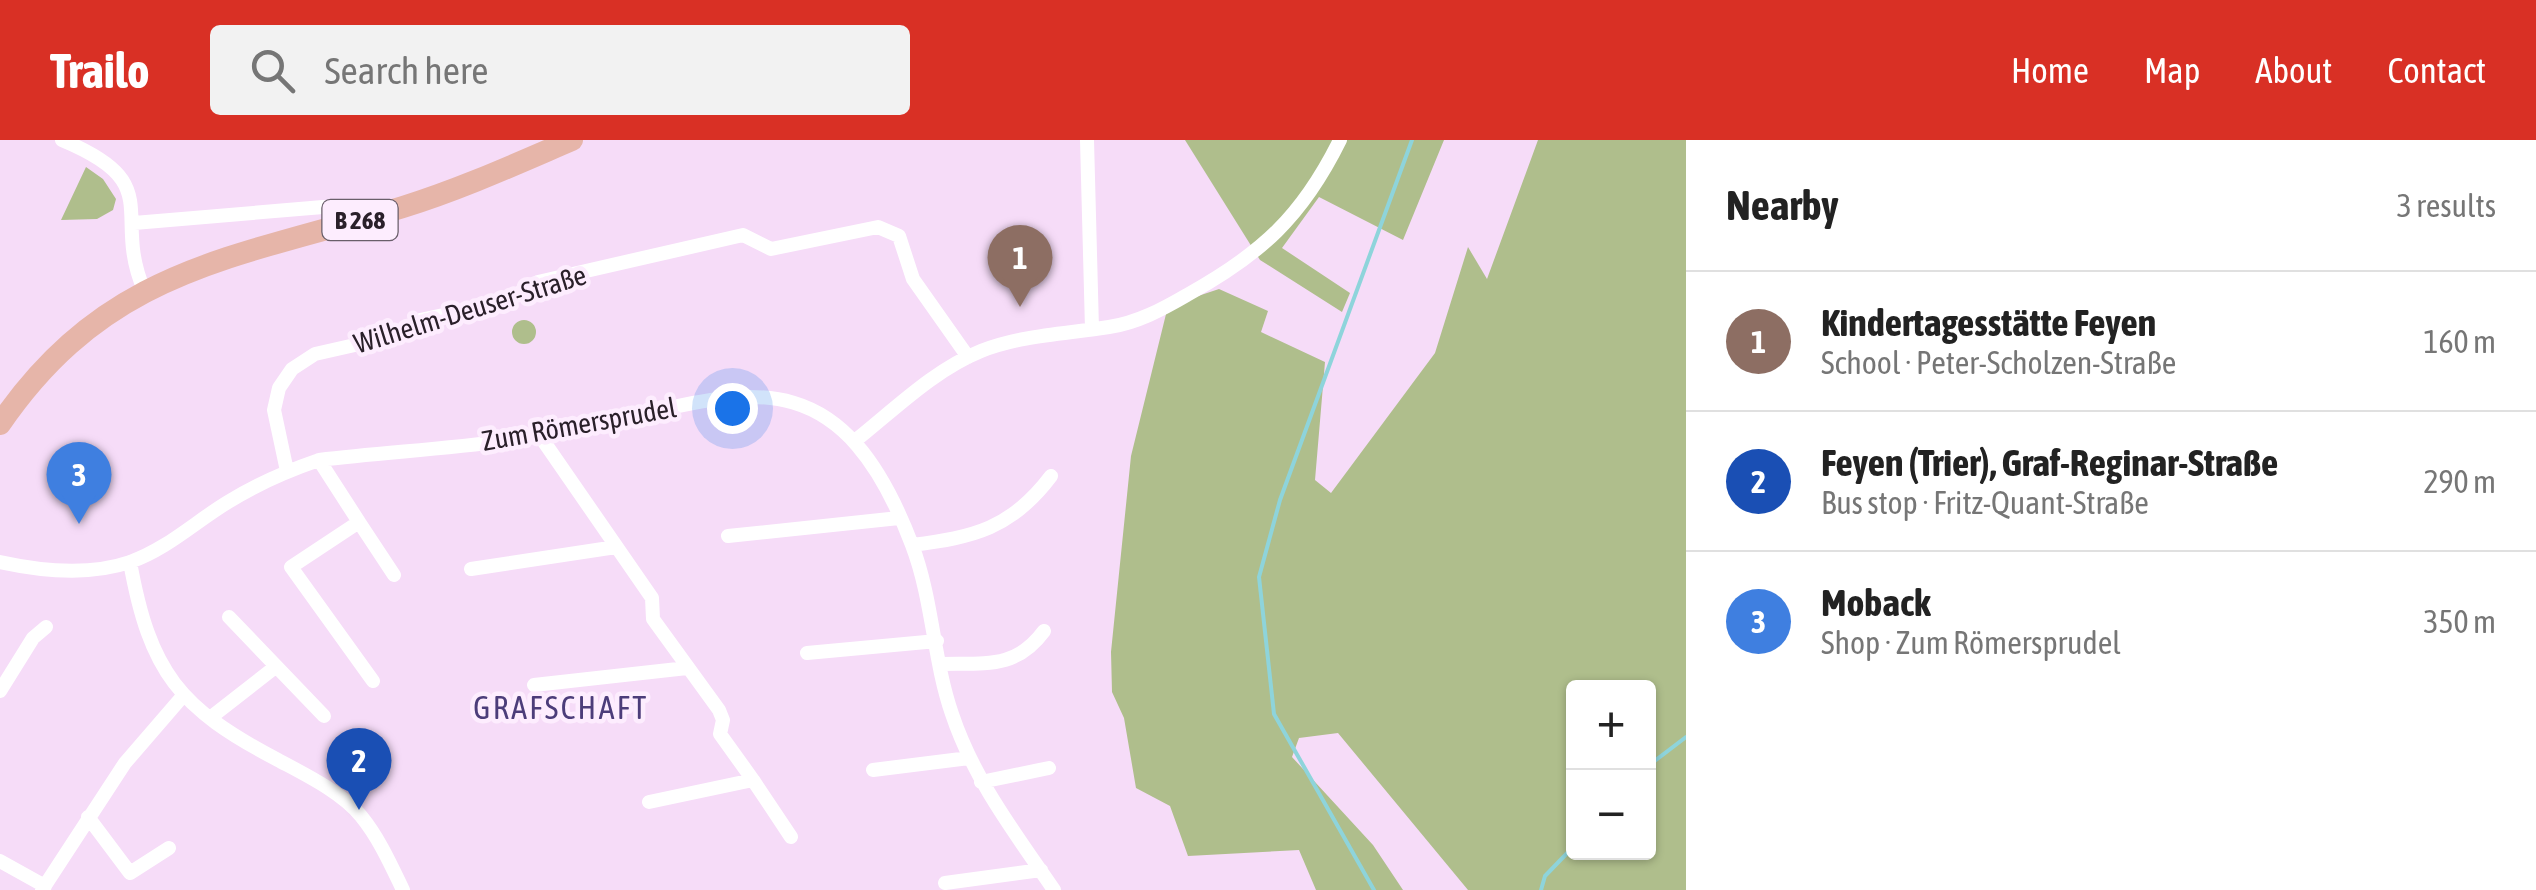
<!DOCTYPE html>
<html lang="en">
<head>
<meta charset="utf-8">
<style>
  :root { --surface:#fff; --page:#f2f2f2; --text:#222; --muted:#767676; --line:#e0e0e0; --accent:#d93025 }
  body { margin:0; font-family:"Asap Condensed",sans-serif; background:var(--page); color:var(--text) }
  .controls { position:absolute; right:30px; bottom:30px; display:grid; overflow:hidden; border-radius:10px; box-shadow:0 2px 8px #0004 }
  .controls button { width:90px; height:90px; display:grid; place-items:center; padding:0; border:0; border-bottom:2px solid var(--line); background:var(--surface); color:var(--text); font:50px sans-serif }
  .you { position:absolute; left:732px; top:268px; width:35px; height:35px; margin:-25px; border:8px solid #fff; border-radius:50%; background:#1a73e8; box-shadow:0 0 0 15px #1a73e833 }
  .badge { display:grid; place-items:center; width:65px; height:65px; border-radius:50%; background:var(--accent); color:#fff; font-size:32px; font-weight:700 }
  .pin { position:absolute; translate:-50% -82px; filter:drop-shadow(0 2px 5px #0008) }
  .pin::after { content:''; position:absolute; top:52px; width:35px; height:30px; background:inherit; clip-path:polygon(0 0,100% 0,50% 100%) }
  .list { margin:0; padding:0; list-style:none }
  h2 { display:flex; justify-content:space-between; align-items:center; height:130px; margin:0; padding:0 40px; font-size:42px }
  h2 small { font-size:32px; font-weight:400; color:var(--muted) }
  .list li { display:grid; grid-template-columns:65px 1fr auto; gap:30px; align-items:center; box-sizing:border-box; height:140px; padding:0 40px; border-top:2px solid var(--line) }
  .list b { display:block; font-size:38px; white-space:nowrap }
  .list p { margin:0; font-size:32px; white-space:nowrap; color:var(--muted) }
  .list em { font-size:32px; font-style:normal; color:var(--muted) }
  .icon { flex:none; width:55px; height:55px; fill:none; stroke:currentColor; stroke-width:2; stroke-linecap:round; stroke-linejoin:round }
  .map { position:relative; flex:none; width:1686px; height:750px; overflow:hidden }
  header { display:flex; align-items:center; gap:60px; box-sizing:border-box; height:140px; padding:0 50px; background:var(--accent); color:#fff }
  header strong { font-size:48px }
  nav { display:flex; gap:55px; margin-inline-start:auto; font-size:35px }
  .search { width:700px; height:90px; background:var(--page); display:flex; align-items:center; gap:25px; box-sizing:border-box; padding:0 35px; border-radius:10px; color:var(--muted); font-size:38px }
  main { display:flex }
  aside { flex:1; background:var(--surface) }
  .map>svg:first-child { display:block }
  .green { fill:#afbe8c; fill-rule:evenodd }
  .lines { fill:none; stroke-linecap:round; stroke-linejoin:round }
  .stream { stroke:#8ed4db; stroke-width:4 }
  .minor { stroke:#fff; stroke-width:14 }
  .primary { stroke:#e6b5a9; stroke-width:22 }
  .labels { text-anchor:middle; stroke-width:9; stroke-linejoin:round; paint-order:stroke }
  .shield { fill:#fdedfe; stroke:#695e6a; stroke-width:2.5 }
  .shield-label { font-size:25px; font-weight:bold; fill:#2a202a }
  .street-label { font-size:28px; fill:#2a202a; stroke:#fdedfe }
  .quarter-label { font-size:32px; letter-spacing:2.5px; fill:#4c3d7a; stroke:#fdedfe }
</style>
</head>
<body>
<header>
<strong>Trailo</strong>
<div class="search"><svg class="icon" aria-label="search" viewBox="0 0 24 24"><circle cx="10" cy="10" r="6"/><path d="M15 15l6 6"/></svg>Search here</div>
<nav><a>Home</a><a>Map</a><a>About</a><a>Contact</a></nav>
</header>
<main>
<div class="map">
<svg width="1686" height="750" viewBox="0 0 1686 750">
  <rect width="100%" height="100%" fill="#f6dcf8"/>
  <path class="green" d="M 1185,0 L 1444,0 L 1403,100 L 1319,57 L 1282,108 L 1350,153 L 1342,172 L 1260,120 Z
    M 1538,0 L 1686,0 L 1686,750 L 1468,750 L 1338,593 L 1299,598 L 1292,617 L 1373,705 L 1403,750 L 1316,750 L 1299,710 L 1188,716 L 1170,666 L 1136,648 L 1124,578 L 1112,552 L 1111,512 L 1131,316 L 1168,166 L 1219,149 L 1268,171 L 1261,192 L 1325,222 L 1315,340 L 1331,353 L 1435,213 L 1468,107 L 1487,139 ZM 1574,548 L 1648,548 L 1648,712 L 1574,712 Z
    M 86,27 L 103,39 L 116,59 L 113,70 L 97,79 L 61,80 Z
    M512 192a12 12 0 1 1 24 0a12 12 0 1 1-24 0Z"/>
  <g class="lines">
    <path class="stream" d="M 1648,626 L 1686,597
      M 1374,750 L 1274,574 L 1259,437 L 1280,360 L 1412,0
      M 1541,750 L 1545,736 L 1574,706"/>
    <path class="minor" d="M 62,0 C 168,44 111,73 144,150
      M 1087,0 L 1092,189
      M 134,83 L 323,67
      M 540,296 L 652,458 L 653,479 L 719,570 L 723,580 L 720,594 L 753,640 L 649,662
      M 856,300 C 895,269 934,230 981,211 C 1022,195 1066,194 1109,187 C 1137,183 1163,169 1187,155 C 1261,114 1302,77 1340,0
      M 319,320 L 359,382 L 291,427 L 373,541
      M 287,331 L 274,270 L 279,248 L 292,229 L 315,214 L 399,195 L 420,180 L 504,162 L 538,142 L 743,95 L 771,109 L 878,87 L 899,96 L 913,139 L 968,217
      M 359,382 L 394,435
      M 728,396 L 899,378
      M 912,405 C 974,397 1011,389 1051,336
      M 0,422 C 41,431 89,436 130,422 C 167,409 195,382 228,362 C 257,344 287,331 319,320 C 394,311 471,308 545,295 C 720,264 830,189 912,405 C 933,460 933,519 952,574 C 974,640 1015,693 1054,750
      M 130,422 C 150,533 179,568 278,620 C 306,635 341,652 361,676 C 379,698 391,725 403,750
      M 471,429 L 616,407
      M 229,477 L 324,576
      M 807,513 L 937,501
      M 941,524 C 986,523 1016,529 1044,491
      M 534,545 L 687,528
      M 0,551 L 33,498 L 46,487
      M 210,578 L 274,528
      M 873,630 L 969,618
      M 753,640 L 791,697
      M 981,642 L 1049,628
      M 88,677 L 130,733 L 169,708
      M 0,721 L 45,746
      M 945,743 L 1041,730
      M 42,750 L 125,623 L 182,557"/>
    <path class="primary" d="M 0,284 C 108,127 234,119 403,67 C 461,49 516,24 572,0"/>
  </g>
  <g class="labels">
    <rect class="shield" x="322.5" y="60" width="75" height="40" rx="8"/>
    <g class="shield-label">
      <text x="360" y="89">B 268</text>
    </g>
    <g class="street-label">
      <text transform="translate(470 169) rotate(-17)" y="10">Wilhelm-Deuser-Straße</text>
      <text transform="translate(579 284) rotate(-10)" y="10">Zum Römersprudel</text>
    </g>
    <g class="quarter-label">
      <text x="561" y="579">GRAFSCHAFT</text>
    </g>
  </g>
</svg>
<div class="controls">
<button>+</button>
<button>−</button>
</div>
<div class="you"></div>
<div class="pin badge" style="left:1020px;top:167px;background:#8d6e63">1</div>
<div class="pin badge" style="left:359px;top:670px;background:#1a4fb4">2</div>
<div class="pin badge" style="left:79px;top:384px;background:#3f7fe0">3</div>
</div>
<aside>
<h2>Nearby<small>3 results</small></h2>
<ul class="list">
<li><span class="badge" style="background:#8d6e63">1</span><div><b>Kindertagesstätte Feyen</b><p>School · Peter-Scholzen-Straße</p></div><em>160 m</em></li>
<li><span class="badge" style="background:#1a4fb4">2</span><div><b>Feyen (Trier), Graf-Reginar-Straße</b><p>Bus stop · Fritz-Quant-Straße</p></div><em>290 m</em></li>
<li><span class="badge" style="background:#3f7fe0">3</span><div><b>Moback</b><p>Shop · Zum Römersprudel</p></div><em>350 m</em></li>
</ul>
</aside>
</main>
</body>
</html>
